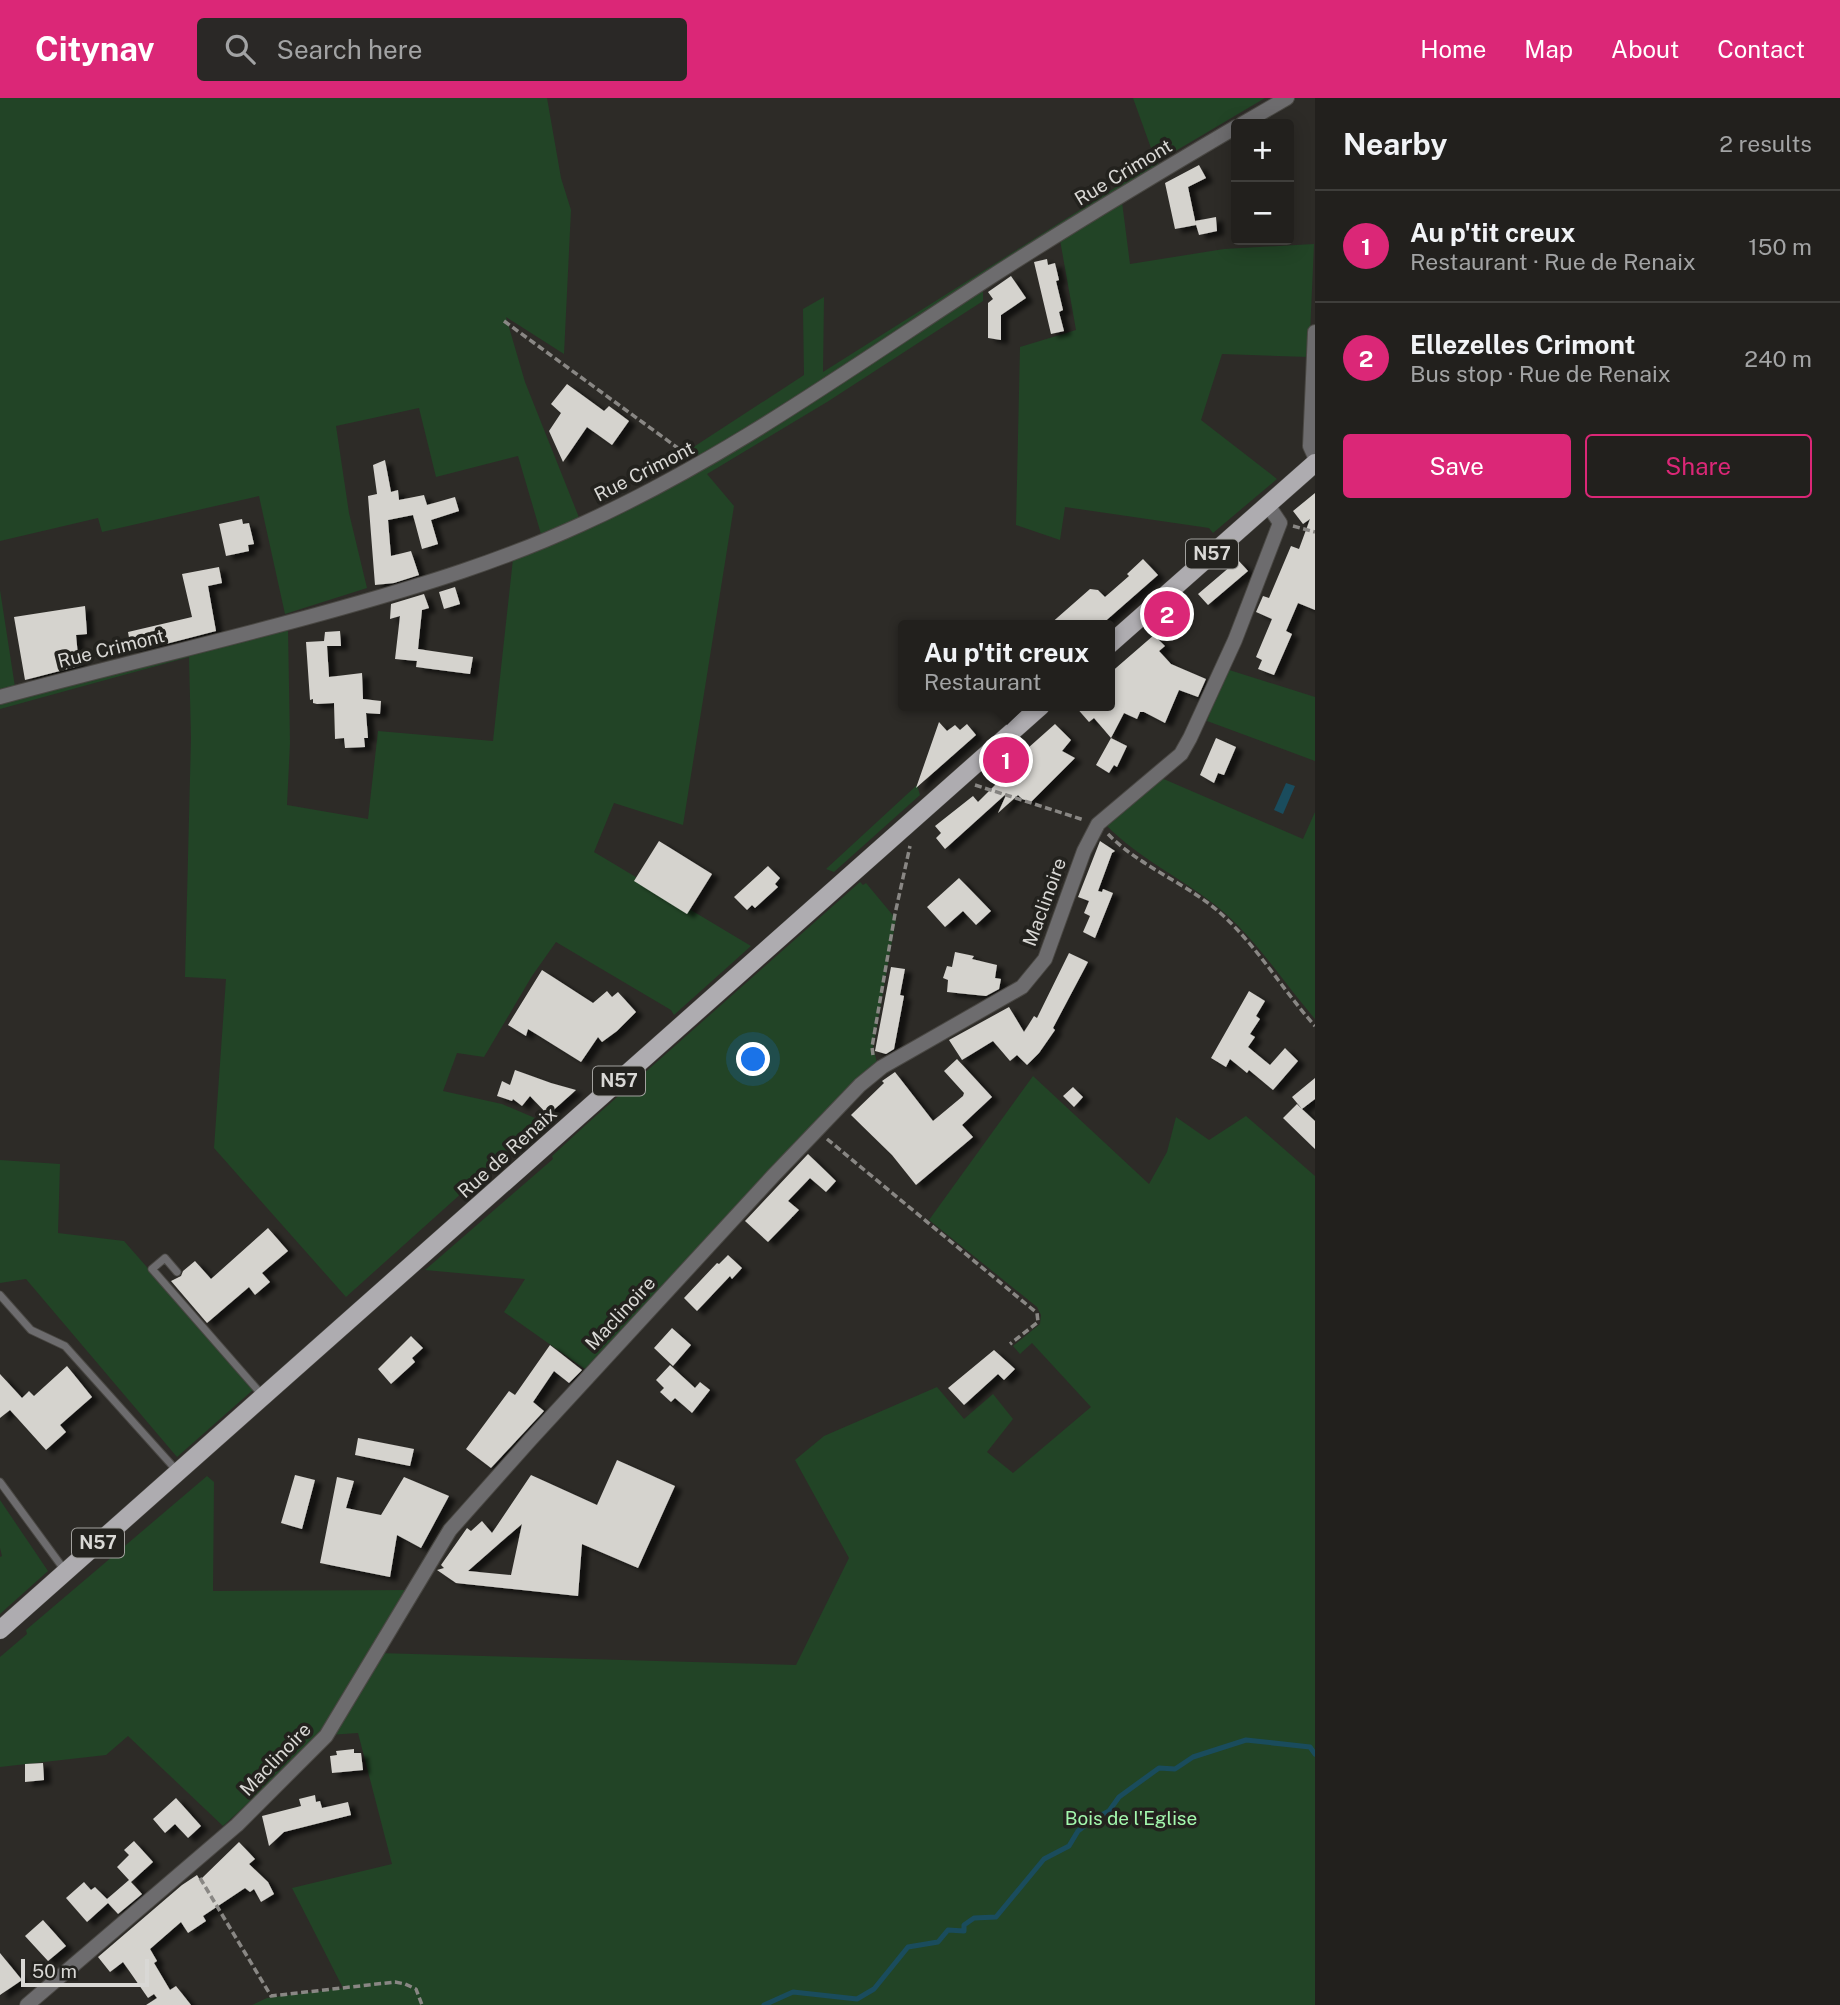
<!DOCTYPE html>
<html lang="en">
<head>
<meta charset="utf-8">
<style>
  :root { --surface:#22201d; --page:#2a2826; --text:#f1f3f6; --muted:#a2a3a4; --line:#3f3e3b; --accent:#db2777 }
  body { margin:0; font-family:"Public Sans",sans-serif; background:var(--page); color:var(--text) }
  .controls { position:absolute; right:21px; top:21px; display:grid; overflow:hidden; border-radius:7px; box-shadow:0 4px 18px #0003 }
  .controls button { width:63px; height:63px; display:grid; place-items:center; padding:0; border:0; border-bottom:2px solid var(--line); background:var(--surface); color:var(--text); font:35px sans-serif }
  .scale { position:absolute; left:21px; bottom:18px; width:128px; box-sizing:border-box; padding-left:7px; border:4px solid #d9d8d5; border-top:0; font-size:19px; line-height:24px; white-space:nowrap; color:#d9d8d5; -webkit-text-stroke:5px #23221e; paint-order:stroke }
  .you { position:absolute; left:754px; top:962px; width:24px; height:24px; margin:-18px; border:5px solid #fff; border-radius:50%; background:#1a73e8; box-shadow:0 0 0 10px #1a73e833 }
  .badge { display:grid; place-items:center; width:46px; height:46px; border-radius:50%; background:var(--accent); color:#fff; font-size:23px; font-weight:700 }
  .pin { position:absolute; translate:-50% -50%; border:4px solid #fff; box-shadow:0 2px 7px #0006 }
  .popup { position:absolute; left:898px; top:522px; width:217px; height:91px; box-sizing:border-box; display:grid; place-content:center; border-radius:7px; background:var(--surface); filter:drop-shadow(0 2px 5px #0005); font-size:23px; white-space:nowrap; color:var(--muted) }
  .popup b { font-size:26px; color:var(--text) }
  .popup::after { content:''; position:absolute; left:50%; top:100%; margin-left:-14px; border:14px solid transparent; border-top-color:var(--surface) }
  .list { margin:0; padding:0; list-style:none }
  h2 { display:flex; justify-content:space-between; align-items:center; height:91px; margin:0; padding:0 28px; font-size:30px }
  h2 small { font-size:23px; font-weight:400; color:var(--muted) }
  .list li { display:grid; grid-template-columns:46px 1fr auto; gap:21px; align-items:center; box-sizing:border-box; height:112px; padding:0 28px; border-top:2px solid var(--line) }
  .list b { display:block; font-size:26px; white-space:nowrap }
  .list p { margin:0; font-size:23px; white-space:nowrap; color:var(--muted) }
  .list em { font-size:23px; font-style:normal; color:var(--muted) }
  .actions { display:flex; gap:14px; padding:21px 28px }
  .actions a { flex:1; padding:16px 0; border:2px solid var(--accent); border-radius:7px; text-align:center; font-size:24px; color:var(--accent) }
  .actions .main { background:var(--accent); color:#fff }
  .icon { flex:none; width:38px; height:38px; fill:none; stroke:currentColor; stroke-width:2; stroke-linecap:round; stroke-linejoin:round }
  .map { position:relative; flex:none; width:1315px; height:1907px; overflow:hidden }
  header { display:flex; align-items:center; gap:42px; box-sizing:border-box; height:98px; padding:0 35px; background:var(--accent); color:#fff }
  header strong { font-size:33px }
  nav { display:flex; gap:38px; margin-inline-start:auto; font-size:24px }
  .search { width:490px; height:63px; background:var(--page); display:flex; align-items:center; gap:18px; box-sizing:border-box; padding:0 24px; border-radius:7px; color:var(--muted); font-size:26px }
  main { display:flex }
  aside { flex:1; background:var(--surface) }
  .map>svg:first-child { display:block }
  .green { fill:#224426 }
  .water { fill:#1a4c5d }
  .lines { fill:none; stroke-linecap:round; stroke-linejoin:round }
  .stream { stroke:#1a4c5d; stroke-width:5 }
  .building { fill:#d5d3ce; fill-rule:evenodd; filter:url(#shadow) }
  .service-casing { stroke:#494743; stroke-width:9 }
  .minor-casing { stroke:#494743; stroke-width:16 }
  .primary-casing { stroke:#494743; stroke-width:19 }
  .path { stroke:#898784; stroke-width:3.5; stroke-dasharray:7 3.5; stroke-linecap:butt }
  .service { stroke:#6d6c6e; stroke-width:7 }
  .minor { stroke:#6d6c6e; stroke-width:14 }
  .primary { stroke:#aeacb0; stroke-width:18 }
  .labels { text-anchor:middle; stroke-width:7; stroke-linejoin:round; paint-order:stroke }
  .shield { fill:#23221e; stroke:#a2a19e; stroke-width:2 }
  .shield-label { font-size:18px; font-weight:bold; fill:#d9d8d5 }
  .street-label { font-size:19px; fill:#d9d8d5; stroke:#23221e }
  .park-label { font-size:19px; fill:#a3f7ad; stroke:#23221e }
</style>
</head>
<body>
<header>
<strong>Citynav</strong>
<div class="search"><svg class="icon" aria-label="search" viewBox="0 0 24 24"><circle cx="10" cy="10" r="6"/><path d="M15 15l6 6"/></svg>Search here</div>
<nav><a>Home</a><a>Map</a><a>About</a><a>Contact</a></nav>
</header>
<main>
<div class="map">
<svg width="1315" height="1907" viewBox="0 0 1315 1907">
  <defs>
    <filter id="shadow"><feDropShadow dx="7" dy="4" stdDeviation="2" flood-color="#0009"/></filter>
  </defs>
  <rect width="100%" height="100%" fill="#2d2b27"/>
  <path class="green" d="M 0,0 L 547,0 L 561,80 L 571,112 L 564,256 L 506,219 L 525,284 L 580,422 L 541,436 L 518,358 L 436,379 L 419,310 L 336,328 L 349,415 L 367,490 L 285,516 L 259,398 L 102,434 L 98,420 L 0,443 Z
    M 1133,0 L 1265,0 L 1157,64 L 1159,67 L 823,284 L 697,360 L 692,350 L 804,277 L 803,211 L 824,199 L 823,274 L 1156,64 Z
    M 1122,104 L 1130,166 L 1224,151 L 1314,146 L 1309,259 L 1222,256 L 1201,322 L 1277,381 L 1213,435 L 1209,430 L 1065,409 L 1060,442 L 1016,427 L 1020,249 L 1076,232 L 1060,142 Z
    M 983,191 L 983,203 L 827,304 L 707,376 L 734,408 L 683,727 L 614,705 L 594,754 L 751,848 L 674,917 L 671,912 L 556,844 L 532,878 L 484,959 L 457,955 L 443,993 L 502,1006 L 542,1023 L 346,1199 L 214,1050 L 226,881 L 185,879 L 191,640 L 189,559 L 0,611 L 0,605 L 288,531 L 290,645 L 287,707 L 368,721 L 378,633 L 493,643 L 513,461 L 573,436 Z
    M 0,492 L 15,589 L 0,593 Z
    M 1226,571 L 1315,599 L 1315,663 L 1207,623 Z
    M 1159,679 L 1303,741 L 1315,714 L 1315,921 C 1283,884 1257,842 1219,810 C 1182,780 1139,761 1106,727 Z
    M 917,687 L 920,697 L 834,774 L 826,771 Z
    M 860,784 L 863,787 L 866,785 L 896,821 L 873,949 L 878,968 L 589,1274 L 504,1214 L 525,1181 L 425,1172 L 553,1061 L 552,1058 L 589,1024 Z
    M 1033,978 L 1149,1086 L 1167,1054 L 1176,1019 L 1209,1042 L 1246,1018 L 1315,1078 L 1315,1907 L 252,1907 L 267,1900 L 343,1890 L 292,1790 L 392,1766 L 358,1635 L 328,1637 L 378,1555 L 796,1567 L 849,1460 L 795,1362 L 824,1338 L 937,1289 L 964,1321 L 993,1296 L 1013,1321 L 987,1354 L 1013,1375 L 1091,1309 L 1032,1245 L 1020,1256 L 1013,1248 L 1040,1226 L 1041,1217 L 1037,1209 L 929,1122 Z
    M 0,1062 L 60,1066 L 58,1135 L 124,1143 L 254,1291 L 177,1359 L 26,1181 L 0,1185 Z
    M 207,1378 L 214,1384 L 213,1493 L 413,1492 L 325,1631 L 308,1651 L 223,1728 L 128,1638 L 106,1657 L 0,1669 L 0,1559 L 27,1536 L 26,1532 Z
    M 0,1402 L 48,1473 L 0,1516 L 0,1459 L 2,1458 L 0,1450 Z"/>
  <path class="water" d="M 1286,685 L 1295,688 L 1283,716 L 1274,712 Z"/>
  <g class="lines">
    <path class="stream" d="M 764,1907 L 793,1894 L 857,1901 L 874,1891 L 908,1849 L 938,1844 L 948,1832 L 964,1833 L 964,1827 L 974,1820 L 996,1819 L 1044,1761 L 1069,1748 L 1078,1733 L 1092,1722 L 1109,1713 L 1119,1699 L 1159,1670 L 1175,1671 L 1193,1659 L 1246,1642 L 1310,1649 L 1315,1656"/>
  </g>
  <path class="building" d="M 1199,67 L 1206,80 L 1188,89 L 1196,127 L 1175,131 L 1165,85 Z
    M 1216,119 L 1217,133 L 1199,137 L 1195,123 Z
    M 1047,161 L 1048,167 L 1055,165 L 1059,182 L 1056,183 L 1063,212 L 1059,214 L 1064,233 L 1051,236 L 1034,164 Z
    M 1011,178 L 1026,200 L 1001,217 L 1001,242 L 988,240 L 988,205 L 993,201 L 988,194 Z
    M 567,286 L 604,313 L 609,308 L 629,323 L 612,347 L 587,329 L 563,364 L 549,333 L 561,315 L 551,306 Z
    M 385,362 L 391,394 L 398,392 L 399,402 L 424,397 L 427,407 L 455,399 L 459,413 L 431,422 L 438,446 L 422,451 L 413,417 L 388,422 L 391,458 L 411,453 L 419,477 L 394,485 L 375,487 L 368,398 L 377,396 L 373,367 Z
    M 1315,395 L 1315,512 L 1298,505 L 1286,533 L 1292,536 L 1274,577 L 1258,571 L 1262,562 L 1256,559 L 1272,521 L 1256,514 L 1263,498 L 1269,500 L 1291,448 L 1299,451 L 1310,421 L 1303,426 L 1293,413 Z
    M 242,421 L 243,426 L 249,425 L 254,446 L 248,447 L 249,453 L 226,458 L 219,426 Z
    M 1143,461 L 1158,477 L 1101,527 L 1049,527 L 1090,491 L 1098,492 L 1105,499 L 1129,478 L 1127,476 Z
    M 1238,462 L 1248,473 L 1208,507 L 1198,496 Z
    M 219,469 L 222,485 L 208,488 L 216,533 L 162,547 L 162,545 L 131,551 L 128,534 L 192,519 L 182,476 Z
    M 455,489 L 460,506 L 444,511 L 439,494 Z
    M 424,496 L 429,510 L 422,512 L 418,551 L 473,559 L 470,576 L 416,569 L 417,563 L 395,561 L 400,518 L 390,521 L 391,506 Z
    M 85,508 L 87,536 L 76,537 L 79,568 L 25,582 L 14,519 Z
    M 340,533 L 341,548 L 327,548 L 329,579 L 362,575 L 363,601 L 381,603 L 380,616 L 366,615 L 368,640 L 364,640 L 365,649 L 345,650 L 344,640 L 335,641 L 334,605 L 317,606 L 313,605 L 313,601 L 310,602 L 306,544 L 324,543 L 325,534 Z
    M 1154,537 L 1165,548 L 1159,553 L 1171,566 L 1206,581 L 1198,599 L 1179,592 L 1165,625 L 1144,614 L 1140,614 L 1137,621 L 1124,615 L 1111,640 L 1127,648 L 1117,669 L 1114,667 L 1109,675 L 1096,667 L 1111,640 L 1094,620 L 1089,624 L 1075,608 L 1109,608 L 1109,576 Z
    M 939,624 L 947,633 L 955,627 L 960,632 L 967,626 L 976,637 L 916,690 Z
    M 1055,626 L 1071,642 L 1062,653 L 1075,660 L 1031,704 L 1022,701 L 1018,697 L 998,715 L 1007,695 L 945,751 L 936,740 L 941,735 L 935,728 L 973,698 L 978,704 L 999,683 L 994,677 L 1016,656 L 1026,648 L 1028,650 Z
    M 1216,640 L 1236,649 L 1224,677 L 1218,675 L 1214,685 L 1200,677 Z
    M 659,743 L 712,776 L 687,816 L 634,783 Z
    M 1100,743 L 1115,753 L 1112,755 L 1098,793 L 1102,794 L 1103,791 L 1113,795 L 1095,840 L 1083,834 L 1090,818 L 1084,815 L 1089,803 L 1078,799 Z
    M 768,768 L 780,780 L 775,786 L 778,789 L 755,810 L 752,807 L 747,812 L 734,799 Z
    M 959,780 L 991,813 L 976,827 L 963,813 L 945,829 L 927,809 Z
    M 955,854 L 974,858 L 972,861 L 997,867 L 995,880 L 1001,881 L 999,891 L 986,898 L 947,894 L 948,882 L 943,880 L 947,868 L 952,869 Z
    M 1069,855 L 1088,864 L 1053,930 L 1055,932 L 1039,955 L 1027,967 L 1017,957 L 1010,963 L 993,943 L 962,962 L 949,942 L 1009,909 L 1024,934 L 1034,918 L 1037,920 Z
    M 891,869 L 905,871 L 900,897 L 904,898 L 894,951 L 886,956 L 875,953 Z
    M 542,872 L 593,905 L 607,893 L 612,899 L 618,894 L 636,914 L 617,933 L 602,944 L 598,939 L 581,964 L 528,931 L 526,938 L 508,927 Z
    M 1249,893 L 1265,903 L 1256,918 L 1260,921 L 1250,936 L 1255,939 L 1248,949 L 1270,967 L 1285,950 L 1298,963 L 1273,992 L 1249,972 L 1247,975 L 1230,961 L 1226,969 L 1211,960 Z
    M 957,961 L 992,999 L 962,1027 L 973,1039 L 916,1087 L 892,1057 L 851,1017 L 884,985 L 882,983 L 895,974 L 933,1023 L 963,998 L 964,995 L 944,973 Z
    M 515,972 L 551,985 L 576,992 L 548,1017 L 530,998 L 522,1008 L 513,1001 L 512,1003 L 497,998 L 502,983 L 510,987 Z
    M 1315,980 L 1315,1001 L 1302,1011 L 1315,1023 L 1315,1051 L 1283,1020 L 1297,1006 L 1302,1011 L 1292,999 Z
    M 1073,989 L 1083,999 L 1074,1009 L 1063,998 Z
    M 808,1056 L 836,1083 L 826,1094 L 810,1080 L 788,1103 L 799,1112 L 768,1144 L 745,1123 Z
    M 268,1130 L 288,1153 L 262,1175 L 270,1184 L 255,1197 L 249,1189 L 207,1225 L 171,1183 L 181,1178 L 183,1173 L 195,1163 L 211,1181 Z
    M 728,1157 L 742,1170 L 732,1181 L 730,1178 L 697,1213 L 684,1200 L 717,1165 L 719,1166 Z
    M 672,1230 L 691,1247 L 673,1268 L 654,1250 Z
    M 411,1238 L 423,1250 L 412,1260 L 415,1264 L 391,1286 L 378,1271 Z
    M 550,1247 L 582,1272 L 569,1285 L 554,1273 L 533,1304 L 544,1313 L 491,1370 L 466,1351 L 509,1293 L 515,1297 Z
    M 994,1252 L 1015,1271 L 1004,1282 L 998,1276 L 964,1307 L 948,1290 Z
    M 670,1267 L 695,1290 L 700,1284 L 710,1292 L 692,1315 L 675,1300 L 671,1304 L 660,1294 L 664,1290 L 656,1282 Z
    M 67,1268 L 92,1299 L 60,1327 L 66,1334 L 46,1352 L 10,1312 L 0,1320 L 0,1276 L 22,1300 L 29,1293 L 34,1298 Z
    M 358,1340 L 414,1351 L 410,1368 L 355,1357 Z
    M 617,1362 L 675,1388 L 638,1470 L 582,1446 L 578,1498 L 456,1485 L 437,1472 L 444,1470 L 441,1467 L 467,1430 L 471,1433 L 482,1423 L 492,1435 L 531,1377 L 597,1407 ZM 522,1426 L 511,1477 L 468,1473 L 501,1444 Z
    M 295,1377 L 315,1382 L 302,1431 L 281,1425 Z
    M 337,1379 L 354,1383 L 346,1410 L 381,1417 L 404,1379 L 449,1398 L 421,1450 L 397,1437 L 390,1479 L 320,1465 Z
    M 354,1651 L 354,1655 L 361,1655 L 363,1672 L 332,1675 L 330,1658 L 337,1657 L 336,1653 Z
    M 43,1665 L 44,1682 L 25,1684 L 25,1666 Z
    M 315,1697 L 316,1704 L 320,1703 L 322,1710 L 348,1704 L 351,1717 L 284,1734 L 269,1748 L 262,1718 L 301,1708 L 299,1701 Z
    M 176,1700 L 201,1728 L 188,1740 L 175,1726 L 165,1735 L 153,1721 Z
    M 134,1743 L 153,1764 L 131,1784 L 142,1796 L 118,1816 L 108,1805 L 87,1824 L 66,1800 L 84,1784 L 91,1792 L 95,1789 L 107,1801 L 129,1782 L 117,1769 L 129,1757 L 124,1752 Z
    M 239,1744 L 255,1761 L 249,1766 L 268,1784 L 274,1796 L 261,1804 L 254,1791 L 250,1794 L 245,1790 L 203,1818 L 206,1823 L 188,1835 L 181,1824 L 150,1851 L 157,1863 L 154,1865 L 170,1892 L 176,1888 L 191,1907 L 146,1907 L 157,1900 L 154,1896 L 148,1900 L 123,1864 L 110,1874 L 98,1859 L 182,1787 L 197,1777 L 200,1782 Z
    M 43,1822 L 66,1848 L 48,1863 L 25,1838 Z
    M 0,1855 L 22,1882 L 0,1897 Z"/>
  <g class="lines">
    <g class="service-casing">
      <path id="service" d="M 177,1174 L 165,1160 L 152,1171 L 263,1298
        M 0,1197 L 31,1232 L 65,1248 L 178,1374
        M 0,1384 L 66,1474"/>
    </g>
    <g class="minor-casing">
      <path id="minor" d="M 1242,26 L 1287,0
        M 1315,234 L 1310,348 L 1315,359
        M 0,599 C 113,568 228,542 341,510 C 423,487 504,462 582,426 C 725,361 851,270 983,184 C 1066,130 1151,79 1236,29
        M 27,1907 L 237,1727 L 326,1638 L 450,1432 L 530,1342 L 773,1078 L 860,987 L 882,969 L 1022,889 L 1045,861 L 1084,753 L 1098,726 L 1181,656 L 1190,640 L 1235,542 L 1280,425 L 1268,407"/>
    </g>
    <g class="primary-casing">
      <path id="primary" d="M 1109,547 L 1315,365
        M 0,1532 L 1041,608"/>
    </g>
    <path class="path" d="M 504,223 L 686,356
      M 1293,428 L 1315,434
      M 975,687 L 1084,722
      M 1108,736 C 1139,768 1184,784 1218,813 C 1256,846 1281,890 1315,928
      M 873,957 L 872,949 L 895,816 L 910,748
      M 827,1041 L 1037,1215 L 1038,1224 L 1010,1246
      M 200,1780 L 271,1898 L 395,1884 L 405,1886 L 416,1891 L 422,1907"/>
    <use href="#service" class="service"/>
    <use href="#minor" class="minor"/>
    <use href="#primary" class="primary"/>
  </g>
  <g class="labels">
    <g class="shield">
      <rect x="1186" y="441.5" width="52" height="29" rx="5"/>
      <rect x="593" y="968.5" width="52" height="29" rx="5"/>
      <rect x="72" y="1430.5" width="52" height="29" rx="5"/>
    </g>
    <g class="shield-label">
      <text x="1212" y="462">N57</text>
      <text x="619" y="989">N57</text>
      <text x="98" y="1451">N57</text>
    </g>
    <g class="street-label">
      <text transform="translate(1123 74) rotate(-31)" y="7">Rue Crimont</text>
      <text transform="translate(644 373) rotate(-27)" y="7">Rue Crimont</text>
      <text transform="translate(111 550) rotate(-14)" y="7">Rue Crimont</text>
      <text transform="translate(1044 804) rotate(-70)" y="7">Maclinoire</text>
      <text transform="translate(507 1054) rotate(-42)" y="7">Rue de Renaix</text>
      <text transform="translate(620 1215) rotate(-47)" y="7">Maclinoire</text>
      <text transform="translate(275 1661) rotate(-46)" y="7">Maclinoire</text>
    </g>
    <g class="park-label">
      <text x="1131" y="1727">Bois de l'Eglise</text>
    </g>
  </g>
</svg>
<div class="controls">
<button>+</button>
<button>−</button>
</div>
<div class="scale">50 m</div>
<div class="you"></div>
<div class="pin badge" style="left:1006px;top:662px">1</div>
<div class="popup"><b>Au p'tit creux</b>Restaurant</div>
<div class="pin badge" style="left:1167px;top:516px">2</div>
</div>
<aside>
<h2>Nearby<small>2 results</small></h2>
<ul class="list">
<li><span class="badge">1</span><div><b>Au p'tit creux</b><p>Restaurant · Rue de Renaix</p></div><em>150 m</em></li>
<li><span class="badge">2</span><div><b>Ellezelles Crimont</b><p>Bus stop · Rue de Renaix</p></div><em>240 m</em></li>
</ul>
<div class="actions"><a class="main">Save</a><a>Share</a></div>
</aside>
</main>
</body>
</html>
